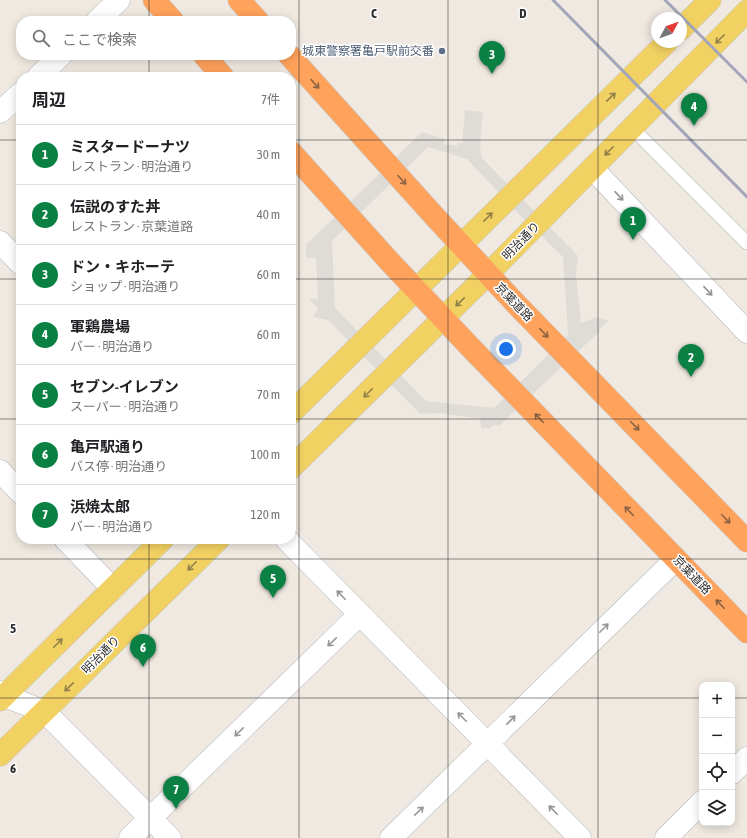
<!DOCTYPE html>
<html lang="ja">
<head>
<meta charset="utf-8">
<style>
  :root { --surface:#fff; --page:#f2f2f2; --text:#202124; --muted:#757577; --line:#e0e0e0; --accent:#0b8043 }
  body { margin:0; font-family:"Asap Condensed","Noto Sans JP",sans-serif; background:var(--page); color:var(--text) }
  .controls { position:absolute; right:12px; bottom:12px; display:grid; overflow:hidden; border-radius:8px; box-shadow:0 2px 10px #0003 }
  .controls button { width:36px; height:36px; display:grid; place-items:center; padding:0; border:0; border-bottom:1px solid var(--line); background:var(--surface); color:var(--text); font:20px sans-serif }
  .compass { position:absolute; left:651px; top:12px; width:36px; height:36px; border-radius:50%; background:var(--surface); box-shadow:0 2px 10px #0003; rotate:49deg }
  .you { position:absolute; left:506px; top:349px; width:14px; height:14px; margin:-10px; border:3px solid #fff; border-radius:50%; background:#1a73e8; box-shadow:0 0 0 6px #1a73e833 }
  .badge { display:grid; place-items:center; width:26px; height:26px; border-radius:50%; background:var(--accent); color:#fff; font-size:13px; font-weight:700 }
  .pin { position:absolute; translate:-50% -33px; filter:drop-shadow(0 1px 2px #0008) }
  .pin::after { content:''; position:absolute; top:21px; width:14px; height:12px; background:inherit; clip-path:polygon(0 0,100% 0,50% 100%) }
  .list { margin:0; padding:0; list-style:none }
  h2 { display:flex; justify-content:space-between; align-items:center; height:52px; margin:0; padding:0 16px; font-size:17px }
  h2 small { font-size:13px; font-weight:400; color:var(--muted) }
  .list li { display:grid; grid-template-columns:26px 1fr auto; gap:12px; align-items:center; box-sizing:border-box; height:60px; padding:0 16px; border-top:1px solid var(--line) }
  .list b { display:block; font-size:15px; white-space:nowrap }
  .list p { margin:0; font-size:13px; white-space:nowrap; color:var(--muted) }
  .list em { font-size:13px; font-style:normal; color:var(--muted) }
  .icon { flex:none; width:22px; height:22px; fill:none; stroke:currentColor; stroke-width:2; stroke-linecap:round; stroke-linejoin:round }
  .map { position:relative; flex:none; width:747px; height:838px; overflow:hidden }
  .search { position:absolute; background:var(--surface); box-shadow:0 2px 10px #0003; left:16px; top:16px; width:280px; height:44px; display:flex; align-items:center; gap:10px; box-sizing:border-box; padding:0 14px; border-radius:16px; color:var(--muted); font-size:15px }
  .panel { position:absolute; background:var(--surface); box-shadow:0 2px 10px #0003; left:16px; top:72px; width:280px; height:472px; border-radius:16px }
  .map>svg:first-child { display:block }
  .plaza { fill:#dfdcd8; fill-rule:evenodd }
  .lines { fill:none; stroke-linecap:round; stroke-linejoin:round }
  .lane-casing { stroke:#b4b7c1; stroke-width:14 }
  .street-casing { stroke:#b4b7c1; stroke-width:23 }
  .secondary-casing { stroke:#b4b7c1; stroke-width:23 }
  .primary-casing { stroke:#c9c9c9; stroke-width:23 }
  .highway-casing { stroke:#c9c9c9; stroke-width:23 }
  .lane { stroke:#fff; stroke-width:13 }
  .street { stroke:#fff; stroke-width:22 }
  .secondary { stroke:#fff; stroke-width:22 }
  .primary { stroke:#f2d163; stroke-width:22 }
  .highway { stroke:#ffa35c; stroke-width:22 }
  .rail { stroke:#a3a6b8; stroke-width:3 }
  .oneway { stroke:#908048 }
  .oneway2 { stroke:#8c6343 }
  .oneway3 { stroke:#969696 }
  .grid { fill:none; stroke:#2e2e2e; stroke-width:1; stroke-opacity:0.55 }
  .service-dot { fill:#5c6f8a; stroke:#fff; stroke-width:1.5 }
  .labels { text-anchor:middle; stroke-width:3; stroke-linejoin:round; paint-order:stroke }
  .service-label { font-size:12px; fill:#4e5e75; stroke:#fff; text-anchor:end }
  .street-label { font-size:12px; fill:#2e2e2e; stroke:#fff }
  .grid-label { font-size:13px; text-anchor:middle; font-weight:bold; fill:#2e2e2e; stroke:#fff; stroke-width:3; stroke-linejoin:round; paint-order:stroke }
</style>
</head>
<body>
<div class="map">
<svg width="747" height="838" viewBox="0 0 747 838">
  <rect width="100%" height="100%" fill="#efe9e1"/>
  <path class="plaza" d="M 465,110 L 483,112 L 480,147 L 482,158 L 578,256 L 576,274 L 581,323 L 597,317 L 609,321 L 599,329 L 600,331 L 499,426 L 496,424 L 490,428 L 482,429 L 480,423 L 481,419 L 440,413 L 420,414 L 328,320 L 313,317 L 318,308 L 308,298 L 318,299 L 316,258 L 306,258 L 306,245 L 422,132 L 445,139 L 444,144 L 457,146 L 458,142 L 462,144 ZM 428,147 L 467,159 L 517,212 L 563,257 L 568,335 L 494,408 L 426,401 L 335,308 L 332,241 Z"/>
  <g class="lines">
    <g class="lane-casing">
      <path id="lane" d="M 632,128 L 747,243"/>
    </g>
    <g class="street-casing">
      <path id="street" d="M 97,21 L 119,0
        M 38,77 L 61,55
        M 0,112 L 21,93
        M 592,168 L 747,332
        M 0,242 L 21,264
        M 0,471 L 21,493
        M 65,539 L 113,589
        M 286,539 L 580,838
        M 130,838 L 360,614
        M 391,838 L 676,559"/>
    </g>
    <g class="secondary-casing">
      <path id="secondary" d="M 0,692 L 4,696 L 44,711 L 170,838
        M 732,773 L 747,758
        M 666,838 L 702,802"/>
    </g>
    <g class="primary-casing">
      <path id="primary" d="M 681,29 L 710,0
        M 291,413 L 667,42
        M 291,468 L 488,274 L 747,11
        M 0,700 L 163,539
        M 0,755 L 219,539"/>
    </g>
    <g class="highway-casing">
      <path id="highway" d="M 154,0 L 173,21
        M 239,0 L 258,21
        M 204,55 L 223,77
        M 289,55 L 436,218 L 518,306 L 747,541
        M 291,152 L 390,262 L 473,350 L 747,632"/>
    </g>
    <use href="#lane" class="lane"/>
    <use href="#street" class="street"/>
    <use href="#secondary" class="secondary"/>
    <use href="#primary" class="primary"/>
    <use href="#highway" class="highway"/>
    <path class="rail" d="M 553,0 L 747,197
      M 665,0 L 747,82"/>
  </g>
  <defs><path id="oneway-shaft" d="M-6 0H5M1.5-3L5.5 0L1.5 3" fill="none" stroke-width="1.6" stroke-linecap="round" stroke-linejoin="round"/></defs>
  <g class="oneway">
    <use href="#oneway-shaft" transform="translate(720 39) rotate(135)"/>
    <use href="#oneway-shaft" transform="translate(611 97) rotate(-44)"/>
    <use href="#oneway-shaft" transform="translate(609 151) rotate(135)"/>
    <use href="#oneway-shaft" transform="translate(488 217) rotate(-45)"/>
    <use href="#oneway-shaft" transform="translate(460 302) rotate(136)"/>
    <use href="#oneway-shaft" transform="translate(368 393) rotate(135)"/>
    <use href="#oneway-shaft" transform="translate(192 566) rotate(135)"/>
    <use href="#oneway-shaft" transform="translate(58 643) rotate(-45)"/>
    <use href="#oneway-shaft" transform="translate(69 687) rotate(136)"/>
  </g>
  <g class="oneway2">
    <use href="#oneway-shaft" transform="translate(315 84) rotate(48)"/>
    <use href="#oneway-shaft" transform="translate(402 180) rotate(48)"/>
    <use href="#oneway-shaft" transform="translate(544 333) rotate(46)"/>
    <use href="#oneway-shaft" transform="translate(539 418) rotate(-134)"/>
    <use href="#oneway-shaft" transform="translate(635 426) rotate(46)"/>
    <use href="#oneway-shaft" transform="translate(629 511) rotate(-134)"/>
    <use href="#oneway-shaft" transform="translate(726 519) rotate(46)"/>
    <use href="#oneway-shaft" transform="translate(720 604) rotate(-134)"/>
  </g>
  <g class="oneway3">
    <use href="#oneway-shaft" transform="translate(619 196) rotate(47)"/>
    <use href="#oneway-shaft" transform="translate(708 291) rotate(47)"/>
    <use href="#oneway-shaft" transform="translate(341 595) rotate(-134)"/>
    <use href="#oneway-shaft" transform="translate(604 628) rotate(-45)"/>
    <use href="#oneway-shaft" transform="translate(332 642) rotate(136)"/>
    <use href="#oneway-shaft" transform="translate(462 717) rotate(-135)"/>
    <use href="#oneway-shaft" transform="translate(511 720) rotate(-45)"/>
    <use href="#oneway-shaft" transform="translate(239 732) rotate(136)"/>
    <use href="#oneway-shaft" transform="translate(553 810) rotate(-134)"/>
    <use href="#oneway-shaft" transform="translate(419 811) rotate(-44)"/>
  </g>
  <path class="grid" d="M 149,0 L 149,21M 299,0 L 299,838M 448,0 L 448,838M 598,0 L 598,838M 149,55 L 149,77M 0,140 L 21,140M 291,140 L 747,140M 0,279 L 21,279M 291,279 L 747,279M 0,419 L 21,419M 291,419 L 747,419M 149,539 L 149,838M 0,559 L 747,559M 0,698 L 702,698M 732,698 L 747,698"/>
  <circle class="service-dot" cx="442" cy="51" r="4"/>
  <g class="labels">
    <g class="service-label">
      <text x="434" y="55">城東警察署亀戸駅前交番</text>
    </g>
    <g class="street-label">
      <text transform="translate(521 241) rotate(-46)" y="4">明治通り</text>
      <text transform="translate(514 302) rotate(46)" y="4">京葉道路</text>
      <text transform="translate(692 575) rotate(46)" y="4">京葉道路</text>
      <text transform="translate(101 655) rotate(-45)" y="4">明治通り</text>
    </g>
  </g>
  <g class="grid-label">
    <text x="374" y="18">C</text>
    <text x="523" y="18">D</text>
    <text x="13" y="633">5</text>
    <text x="13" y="773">6</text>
  </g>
</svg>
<div class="controls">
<button>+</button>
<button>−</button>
<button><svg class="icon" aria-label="locate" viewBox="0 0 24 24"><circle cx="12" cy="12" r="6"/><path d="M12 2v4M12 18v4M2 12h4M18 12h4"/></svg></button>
<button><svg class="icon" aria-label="layers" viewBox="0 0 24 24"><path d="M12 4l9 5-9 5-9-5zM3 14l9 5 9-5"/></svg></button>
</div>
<svg class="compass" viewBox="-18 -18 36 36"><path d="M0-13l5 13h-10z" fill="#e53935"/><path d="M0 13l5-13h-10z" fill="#757577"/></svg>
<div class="you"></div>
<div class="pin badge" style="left:633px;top:240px">1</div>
<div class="pin badge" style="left:691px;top:377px">2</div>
<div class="pin badge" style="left:492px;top:74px">3</div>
<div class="pin badge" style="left:694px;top:126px">4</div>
<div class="pin badge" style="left:273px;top:598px">5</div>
<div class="pin badge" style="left:143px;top:667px">6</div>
<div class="pin badge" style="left:176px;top:809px">7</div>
<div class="search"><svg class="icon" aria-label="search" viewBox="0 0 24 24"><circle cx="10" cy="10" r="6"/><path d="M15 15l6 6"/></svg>ここで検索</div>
<section class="panel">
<h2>周辺<small>7件</small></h2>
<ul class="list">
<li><span class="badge">1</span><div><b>ミスタードーナツ</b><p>レストラン · 明治通り</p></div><em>30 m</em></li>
<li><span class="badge">2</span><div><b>伝説のすた丼</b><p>レストラン · 京葉道路</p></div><em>40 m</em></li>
<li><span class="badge">3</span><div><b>ドン・キホーテ</b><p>ショップ · 明治通り</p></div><em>60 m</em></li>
<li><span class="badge">4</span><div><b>軍鶏農場</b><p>バー · 明治通り</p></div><em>60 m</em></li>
<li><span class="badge">5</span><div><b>セブン-イレブン</b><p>スーパー · 明治通り</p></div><em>70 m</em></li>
<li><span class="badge">6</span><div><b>亀戸駅通り</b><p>バス停 · 明治通り</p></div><em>100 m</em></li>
<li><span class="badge">7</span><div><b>浜焼太郎</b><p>バー · 明治通り</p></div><em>120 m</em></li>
</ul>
</section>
</div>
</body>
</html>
